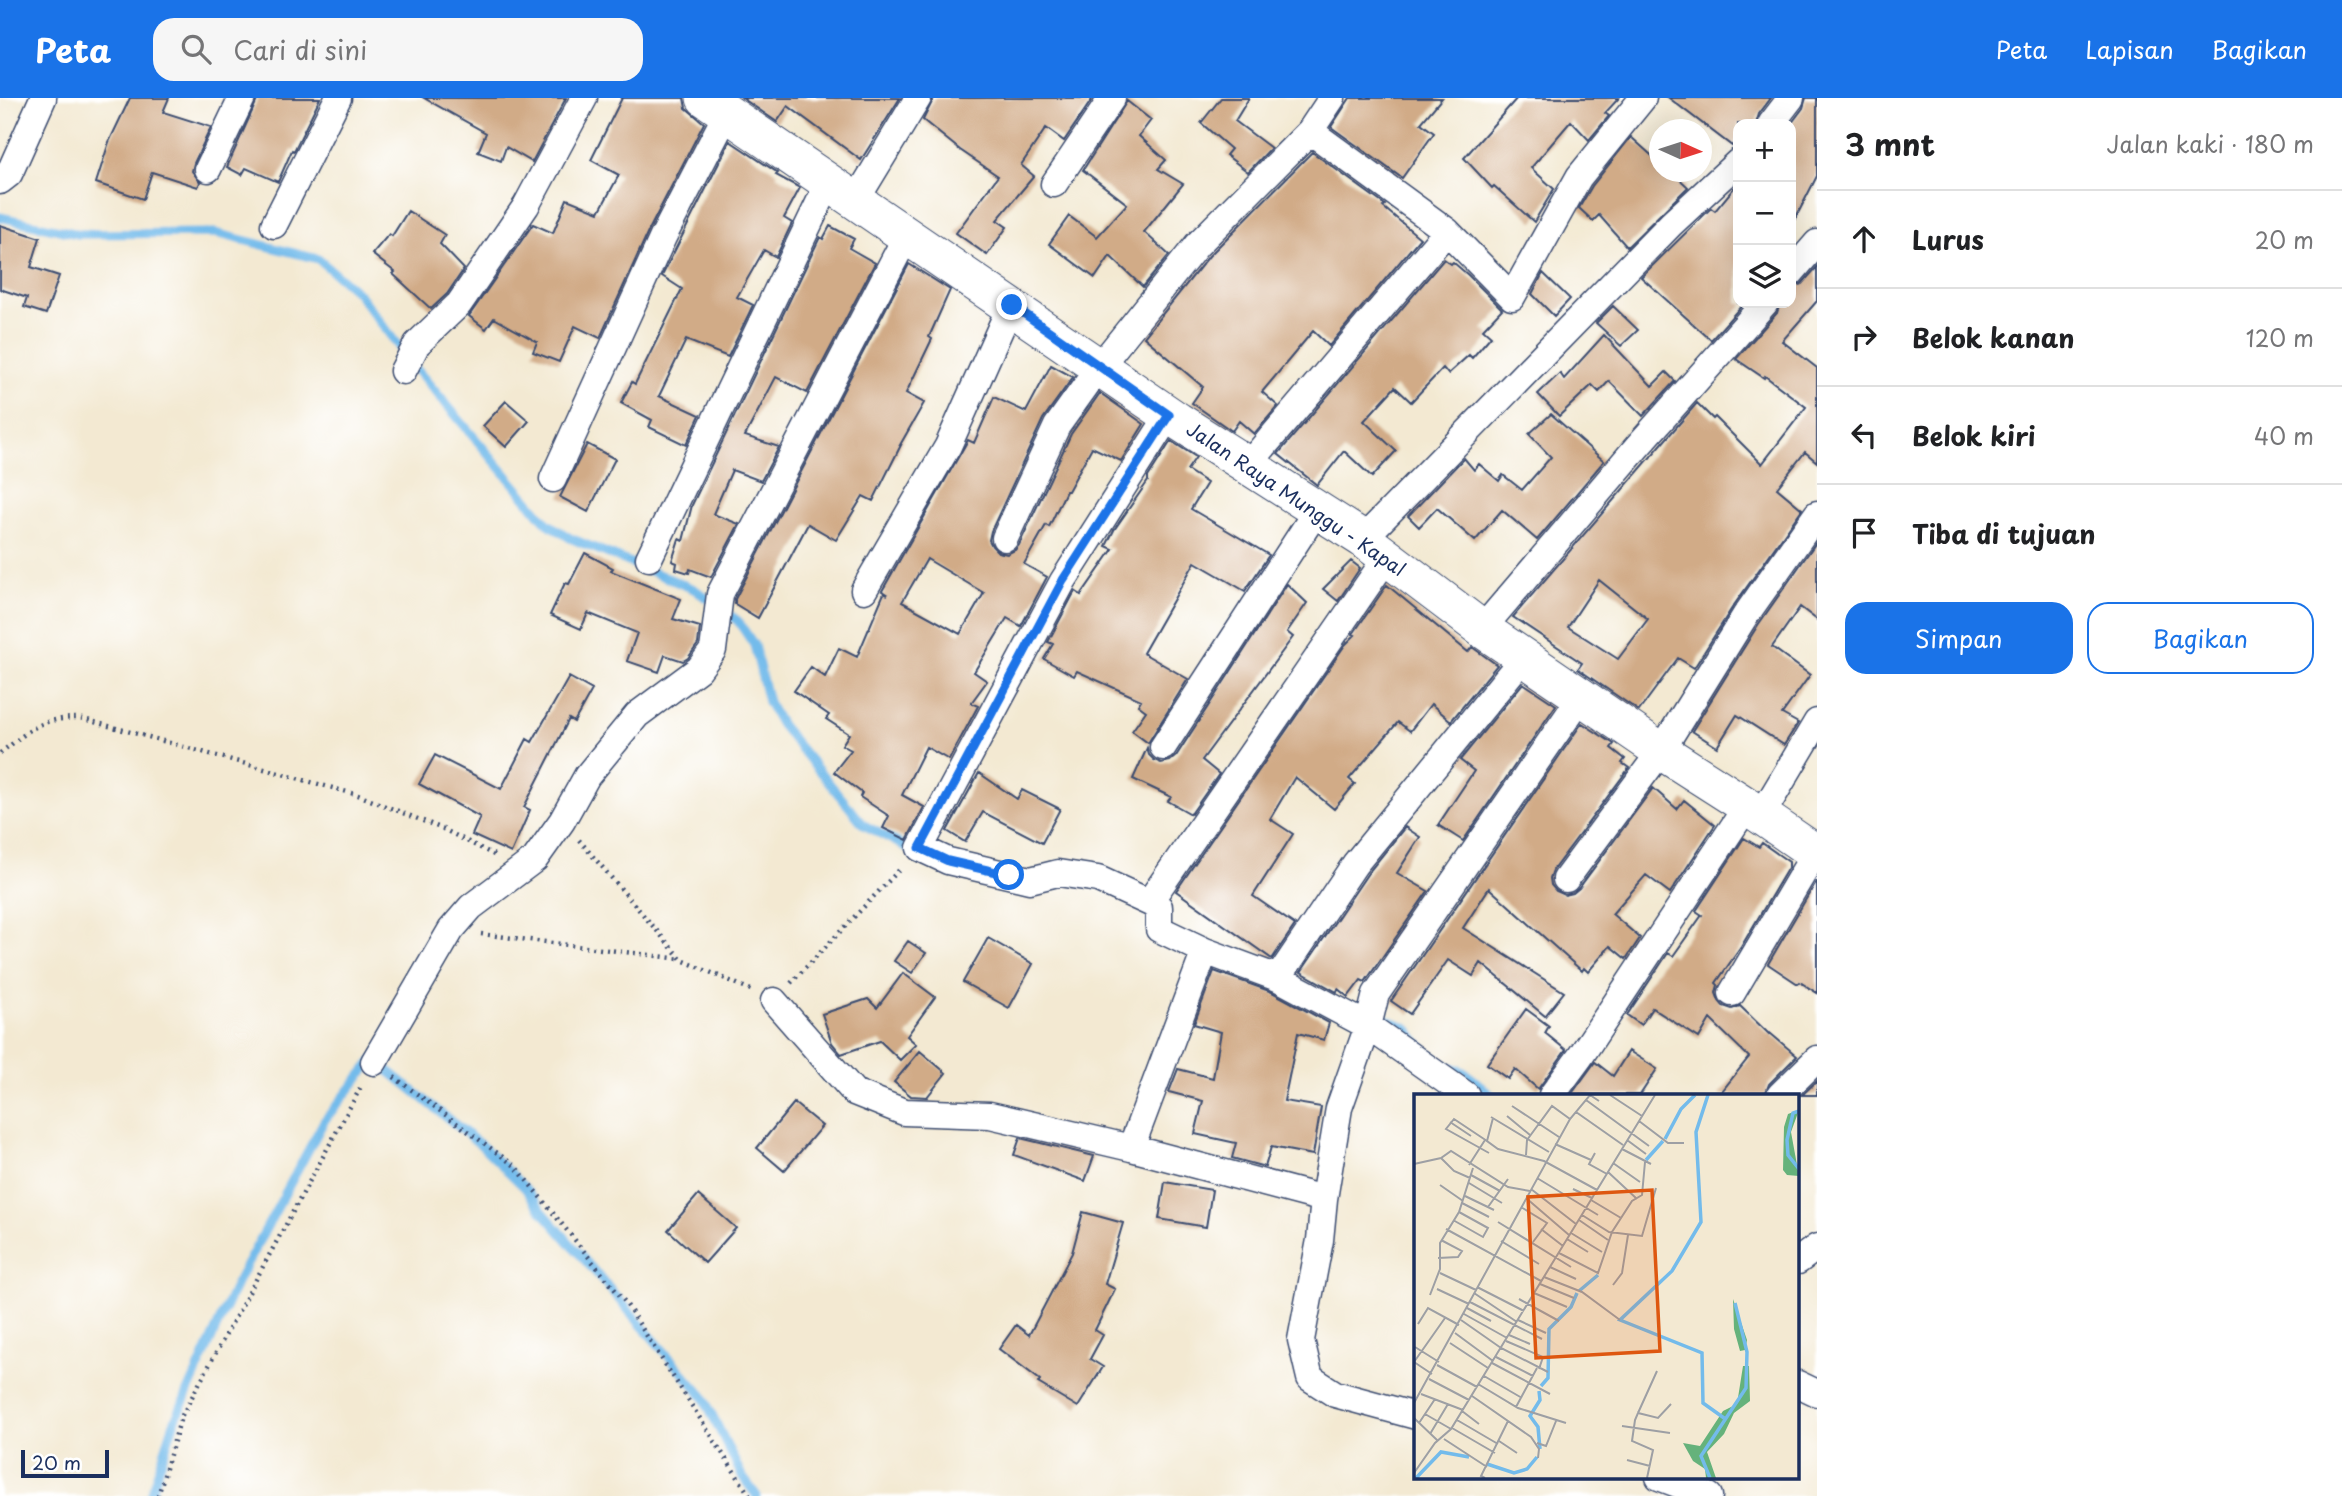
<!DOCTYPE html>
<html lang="id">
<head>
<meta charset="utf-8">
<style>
  :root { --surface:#fff; --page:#f6f6f6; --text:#202124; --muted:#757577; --line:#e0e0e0; --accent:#1a73e8 }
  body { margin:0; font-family:"Playpen Sans",sans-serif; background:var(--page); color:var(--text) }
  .controls { position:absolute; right:21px; top:21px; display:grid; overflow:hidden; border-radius:14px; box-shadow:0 7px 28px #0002 }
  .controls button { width:63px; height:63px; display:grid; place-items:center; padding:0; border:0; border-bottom:2px solid var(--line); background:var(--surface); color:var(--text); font:35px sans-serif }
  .compass { position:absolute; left:1649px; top:21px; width:63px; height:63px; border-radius:50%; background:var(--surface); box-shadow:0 7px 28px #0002; rotate:93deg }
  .scale { position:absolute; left:21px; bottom:18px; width:88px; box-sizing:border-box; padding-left:7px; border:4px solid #1b2f5e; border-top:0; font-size:19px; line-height:24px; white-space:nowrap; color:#1b2f5e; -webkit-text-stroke:5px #fff; paint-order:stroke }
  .stop { position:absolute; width:21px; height:21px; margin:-16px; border:5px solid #1a73e8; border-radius:50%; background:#fff }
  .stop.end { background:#1a73e8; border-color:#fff; box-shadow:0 2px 7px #0008 }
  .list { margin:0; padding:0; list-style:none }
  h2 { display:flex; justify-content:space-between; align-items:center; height:91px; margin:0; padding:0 28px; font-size:30px }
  h2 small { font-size:23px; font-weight:400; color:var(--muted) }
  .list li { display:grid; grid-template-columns:46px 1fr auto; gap:21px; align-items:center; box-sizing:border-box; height:98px; padding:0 28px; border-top:2px solid var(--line) }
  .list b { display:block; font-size:26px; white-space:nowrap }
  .list em { font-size:23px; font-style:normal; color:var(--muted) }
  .actions { display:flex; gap:14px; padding:21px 28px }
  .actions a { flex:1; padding:16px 0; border:2px solid var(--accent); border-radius:21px; text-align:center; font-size:24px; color:var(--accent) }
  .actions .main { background:var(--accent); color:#fff }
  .icon { flex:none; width:38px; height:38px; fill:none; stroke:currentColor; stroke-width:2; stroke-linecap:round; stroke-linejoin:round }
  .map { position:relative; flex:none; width:1817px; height:1398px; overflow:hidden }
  header { display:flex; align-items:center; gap:42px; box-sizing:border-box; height:98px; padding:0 35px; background:var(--accent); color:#fff }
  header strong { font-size:33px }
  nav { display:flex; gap:38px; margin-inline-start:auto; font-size:24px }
  .search { width:490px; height:63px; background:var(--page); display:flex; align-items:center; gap:18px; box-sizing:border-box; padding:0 24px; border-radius:21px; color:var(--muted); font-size:26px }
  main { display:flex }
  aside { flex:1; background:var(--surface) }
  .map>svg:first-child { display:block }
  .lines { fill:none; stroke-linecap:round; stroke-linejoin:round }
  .stream { stroke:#73bbeb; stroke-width:9 }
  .building { fill:#d1ab87; fill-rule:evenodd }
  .street-casing { stroke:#3b4b6f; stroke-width:29 }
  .secondary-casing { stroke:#3b4b6f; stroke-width:39 }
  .path { stroke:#3b4b6f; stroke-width:4.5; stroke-dasharray:2 5; stroke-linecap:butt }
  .street { stroke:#fff; stroke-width:26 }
  .secondary { stroke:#fff; stroke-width:37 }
  .route { stroke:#1a73e8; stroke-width:9 }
  .labels { text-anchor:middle; stroke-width:7; stroke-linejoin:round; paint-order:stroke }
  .street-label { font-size:19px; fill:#1b2f5e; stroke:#fff }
  .inset-river { fill:none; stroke:#73bbeb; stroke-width:3.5 }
  .inset-road { fill:none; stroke:#9d9fa4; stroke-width:2 }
  .view { fill:#de5710; fill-opacity:0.15; stroke:#de5710; stroke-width:3.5 }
  .inset-edge { fill:none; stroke:#1b2f5e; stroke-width:3.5 }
</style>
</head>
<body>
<header>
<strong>Peta</strong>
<div class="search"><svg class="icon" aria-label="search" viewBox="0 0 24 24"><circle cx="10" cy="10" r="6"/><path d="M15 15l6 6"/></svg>Cari di sini</div>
<nav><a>Peta</a><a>Lapisan</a><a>Bagikan</a></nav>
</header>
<main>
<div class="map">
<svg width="1817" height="1398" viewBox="0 0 1817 1398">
  <rect width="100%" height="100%" fill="#fff"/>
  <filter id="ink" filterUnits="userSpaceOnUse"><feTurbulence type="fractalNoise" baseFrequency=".0143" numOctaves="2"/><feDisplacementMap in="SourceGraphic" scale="14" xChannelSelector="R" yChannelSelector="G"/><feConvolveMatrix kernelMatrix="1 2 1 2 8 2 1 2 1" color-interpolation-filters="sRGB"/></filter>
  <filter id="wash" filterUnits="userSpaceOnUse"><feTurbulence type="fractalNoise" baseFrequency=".00686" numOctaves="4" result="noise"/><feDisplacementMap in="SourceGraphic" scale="28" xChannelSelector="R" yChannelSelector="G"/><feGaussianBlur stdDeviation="1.57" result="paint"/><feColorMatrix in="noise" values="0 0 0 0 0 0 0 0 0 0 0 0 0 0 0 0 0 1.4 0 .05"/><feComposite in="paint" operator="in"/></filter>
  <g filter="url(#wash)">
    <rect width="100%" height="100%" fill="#f3e9d2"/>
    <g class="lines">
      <path class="stream" d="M 0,119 L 78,136 L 215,135 L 318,161 L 358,195 L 412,266 L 547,425 L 570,440 L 694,491 L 708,501
        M 727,515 L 738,523 L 754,547 L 768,604 L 781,627 L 864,727 L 911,752
        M 1379,918 L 1407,930 L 1427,956
        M 1437,965 L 1441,968 C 1462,967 1476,984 1491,997
        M 150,1398 L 174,1325 L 236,1186 L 324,1023 L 374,961 L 482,1048 L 525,1090 L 542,1113 L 703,1298 L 742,1378 L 757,1398"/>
    </g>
    <g id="blocks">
      <path class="building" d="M 130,0 L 169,0 L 163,14 L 211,29 L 194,65 L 192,73 L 200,84 L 198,89 L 152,74 L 143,101 L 96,85 L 109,44 Z
        M 258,0 L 320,0 L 294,53 L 292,52 L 278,84 L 246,70 L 242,77 L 227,69 Z
        M 424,0 L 566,0 L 532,64 L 506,49 L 501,63 L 478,54 L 486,35 Z
        M 622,0 L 684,0 L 686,10 L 704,25 L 649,132 L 600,240 L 575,228 L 559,264 L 533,254 L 537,244 L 494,220 L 486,231 L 469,218 L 533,126 L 553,135 L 567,101 L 599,114 L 619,77 L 591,62 Z
        M 742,0 L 900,0 L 861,62 L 788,8 L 777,24 Z
        M 934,0 L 1093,0 L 1064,43 L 1046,30 L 1021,67 L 1034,78 L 997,122 L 1007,129 L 987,157 L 956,135 L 998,78 L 960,52 L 923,22 Z
        M 1221,0 L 1249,0 L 1235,23 L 1271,50 L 1248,74 L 1226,57 L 1231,51 L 1201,25 Z
        M 1350,0 L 1442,0 L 1421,25 L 1434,35 L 1402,80 L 1331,29 Z
        M 1517,0 L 1619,0 L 1605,15 L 1609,18 L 1589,42 L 1571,23 L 1531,70 L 1554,91 L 1534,124 L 1494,88 L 1492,90 L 1464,60 Z
        M 1669,0 L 1771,0 L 1759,16 L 1756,26 L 1738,26 L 1738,40 L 1732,48 Z
        M 1806,0 L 1817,0 L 1817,78 L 1791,129 L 1791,26 L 1803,10 Z
        M 1127,3 L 1151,22 L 1139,38 L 1166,62 L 1158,71 L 1183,86 L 1144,134 L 1169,157 L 1143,189 L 1110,158 L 1095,180 L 1049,146 L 1069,118 L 1097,139 L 1127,106 L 1083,72 Z
        M 1631,39 L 1660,65 L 1660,74 L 1672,74 L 1688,89 L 1627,149 L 1599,117 L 1593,123 L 1579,110 L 1592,88 Z
        M 730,43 L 778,75 L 776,77 L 800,90 L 784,120 L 792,125 L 776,159 L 764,152 L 737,199 L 753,207 L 728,259 L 686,242 L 659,298 L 700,317 L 686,347 L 649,329 L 652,322 L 621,305 L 632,284 L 635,286 L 682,191 L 662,178 Z
        M 1312,54 L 1385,107 L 1383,109 L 1420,140 L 1329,248 L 1313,233 L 1262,294 L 1278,308 L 1254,336 L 1239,323 L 1232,333 L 1192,305 L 1203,289 L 1144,239 L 1209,158 Z
        M 1738,85 L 1738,205 L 1744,205 L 1711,242 L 1641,179 L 1711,110 L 1715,113 Z
        M 408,113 L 445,137 L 440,146 L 464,171 L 447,196 L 431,211 L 393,176 L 395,174 L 372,156 L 389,136 L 392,138 Z
        M 0,127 L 40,140 L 31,169 L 59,178 L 46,216 L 24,209 L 27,200 L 0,191 Z
        M 830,128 L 854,141 L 849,150 L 875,165 L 807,295 L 776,279 L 745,338 L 779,349 L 761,383 L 732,372 L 713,416 L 739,426 L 711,479 L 690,471 L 689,475 L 676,471 L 677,465 L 672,463 L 679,441 L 683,443 L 692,407 L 820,139 L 823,141 Z
        M 1444,161 L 1451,166 L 1453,164 L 1468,177 L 1502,211 L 1483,231 L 1491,238 L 1472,260 L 1469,257 L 1448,276 L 1443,270 L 1411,304 L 1395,289 L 1364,323 L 1396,353 L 1372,379 L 1344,353 L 1317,387 L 1278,356 Z
        M 909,166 L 950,192 L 929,239 L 932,241 L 906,295 L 924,305 L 900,347 L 901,347 L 873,403 L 863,398 L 836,442 L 808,426 L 758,520 L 735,506 L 735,501 Z
        M 1817,169 L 1817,203 L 1782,243 L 1817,270 L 1817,364 L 1805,354 L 1777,390 L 1802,411 L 1732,510 L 1694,570 L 1678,560 L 1639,613 L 1578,571 L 1582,565 L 1513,519 L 1697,305 L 1713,321 L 1715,319 L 1762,366 L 1806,309 L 1765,278 L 1764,280 L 1736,261 L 1777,215 L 1780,205 L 1791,205 L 1791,190 L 1802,186 ZM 1599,482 L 1648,521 L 1618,561 L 1568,529 Z
        M 1543,175 L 1570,201 L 1554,218 L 1532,196 Z
        M 1613,208 L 1638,232 L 1621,248 L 1596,225 Z
        M 1604,237 L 1652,288 L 1666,274 L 1675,283 L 1643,318 L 1609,283 L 1599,294 L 1592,287 L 1559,318 L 1538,296 L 1560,275 L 1564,281 Z
        M 1051,267 L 1073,279 L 1043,321 L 991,433 L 989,442 L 992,448 L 998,454 L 1007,456 L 1015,452 L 1019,447 L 1071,336 L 1100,295 L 1144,326 L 1121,363 L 1092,349 L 1068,393 L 1066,393 L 1049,429 L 1046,427 L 1024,466 L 1047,479 L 1021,528 L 1007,520 L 974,574 L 987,583 L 971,605 L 978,608 L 949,662 L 926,649 L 902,697 L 924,709 L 907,742 L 883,730 L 889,718 L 860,699 L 862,695 L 834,674 L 851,652 L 842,647 L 849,636 L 826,621 L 829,617 L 794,593 L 811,569 L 825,579 L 839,550 L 857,559 L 884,495 L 888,497 L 882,493 L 968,342 L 974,345 L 994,299 L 1026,314 ZM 927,461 L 984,495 L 960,536 L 902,504 Z
        M 506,303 L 529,323 L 506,349 L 483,328 Z
        M 1551,316 L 1604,363 L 1537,442 L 1502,412 L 1475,443 L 1437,410 L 1419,429 L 1408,418 L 1464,360 L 1474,372 L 1479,366 L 1499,383 L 1503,377 L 1522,392 L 1551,359 L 1529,336 Z
        M 1171,343 L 1196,359 L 1187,372 L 1207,385 L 1191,411 L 1269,457 L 1245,493 L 1195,464 L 1143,555 L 1188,581 L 1148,645 L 1132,633 L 1146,613 L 1138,607 L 1141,602 L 1077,573 L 1074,578 L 1044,561 L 1053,546 L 1048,544 L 1075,493 L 1081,497 L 1113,451 L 1106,448 L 1114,432 L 1148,383 L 1148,379 Z
        M 587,346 L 615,361 L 588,414 L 560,399 Z
        M 1817,443 L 1817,522 L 1800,509 L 1772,549 L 1810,577 L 1782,616 L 1798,625 L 1784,647 L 1737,617 L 1717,649 L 1692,633 L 1758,527 Z
        M 585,455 L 613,470 L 611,473 L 681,501 L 673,521 L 700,529 L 698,546 L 688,560 L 683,563 L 665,557 L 659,574 L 627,563 L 637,535 L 588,515 L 581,531 L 550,517 L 565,485 L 569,486 Z
        M 1351,463 L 1360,470 L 1338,503 L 1323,491 Z
        M 1287,486 L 1307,505 L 1287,534 L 1293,539 L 1202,662 L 1219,676 L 1191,716 L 1168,703 L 1171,699 L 1133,681 L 1147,650 L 1149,657 L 1154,662 L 1161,665 L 1170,663 L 1176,658 Z
        M 1387,487 L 1468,554 L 1472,549 L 1497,567 L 1451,623 L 1431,606 L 1410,633 L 1398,624 L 1349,681 L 1355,686 L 1334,711 L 1295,679 L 1270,721 L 1293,736 L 1253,798 L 1295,827 L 1272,861 L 1176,793 L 1345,547 L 1355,537 L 1353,536 Z
        M 569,579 L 592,592 L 574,624 L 569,621 L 524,709 L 530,712 L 511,755 L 472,737 L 480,719 L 419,686 L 435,657 L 501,691 L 527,641 L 532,644 Z
        M 1523,585 L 1556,607 L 1463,743 L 1438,727 L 1474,673 L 1460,662 Z
        M 1582,625 L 1614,646 L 1611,650 L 1625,661 L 1622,665 L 1629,670 L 1553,772 L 1550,780 L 1551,787 L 1556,793 L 1565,797 L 1573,795 L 1579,790 L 1653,690 L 1677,711 L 1684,702 L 1715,727 L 1670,795 L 1646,777 L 1612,816 L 1640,840 L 1626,861 L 1610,848 L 1588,874 L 1584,870 L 1582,873 L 1489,790 L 1463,830 L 1564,894 L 1545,918 L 1481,865 L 1473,878 L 1448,862 L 1410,916 L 1391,903 Z
        M 979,675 L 1017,701 L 1022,692 L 1060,711 L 1042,745 L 983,714 L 965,744 L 947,733 Z
        M 1405,729 L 1420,739 L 1397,775 L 1428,793 L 1365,884 L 1361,882 L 1348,899 L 1338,891 L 1337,894 L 1301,874 L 1368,775 Z
        M 1744,740 L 1759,749 L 1762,745 L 1789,764 L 1789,768 L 1741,849 L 1716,885 L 1718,887 L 1716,895 L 1719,903 L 1723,908 L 1732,911 L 1740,908 L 1769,936 L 1770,935 L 1797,958 L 1769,986 L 1765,997 L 1719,997 L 1749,959 L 1710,921 L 1699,940 L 1652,910 L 1641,927 L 1627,917 L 1668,855 L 1673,858 L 1702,817 L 1696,813 Z
        M 1816,784 L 1817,784 L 1817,895 L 1800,884 L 1798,886 L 1768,866 Z
        M 988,840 L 1033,866 L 1009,910 L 963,884 Z
        M 908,843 L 926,855 L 912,875 L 894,863 Z
        M 1214,873 L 1272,894 L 1329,925 L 1324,942 L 1298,935 L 1284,1003 L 1321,1009 L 1313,1057 L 1271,1049 L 1265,1069 L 1232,1060 L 1236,1045 L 1195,1036 L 1203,1003 L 1169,994 L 1178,971 L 1213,980 L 1221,934 L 1194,926 Z
        M 903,875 L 935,899 L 907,938 L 916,946 L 900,962 L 880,943 L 841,956 L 832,945 L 822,916 L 868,901 L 877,910 Z
        M 1526,911 L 1549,928 L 1545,935 L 1566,952 L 1538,991 L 1515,971 L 1508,981 L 1487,966 Z
        M 920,953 L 946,975 L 927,999 L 911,998 L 894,984 Z
        M 1629,953 L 1657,971 L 1640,997 L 1571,997 L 1595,964 L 1613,978 Z
        M 1817,983 L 1817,997 L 1802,997 Z
        M 794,1005 L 822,1028 L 784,1073 L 757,1050 Z
        M 1020,1040 L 1094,1058 L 1085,1083 L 1014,1057 Z
        M 1165,1084 L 1212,1092 L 1206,1129 L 1159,1121 Z
        M 698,1097 L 736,1130 L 705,1165 L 668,1132 Z
        M 1083,1114 L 1123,1125 L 1105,1186 L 1115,1191 L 1095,1232 L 1103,1237 L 1090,1261 L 1103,1269 L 1078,1309 L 1038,1285 L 1040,1282 L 999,1251 L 1016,1227 L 1029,1237 L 1072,1155 Z"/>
    </g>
  </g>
  <g filter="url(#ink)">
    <use href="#blocks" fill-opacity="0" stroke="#3b4b6f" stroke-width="2"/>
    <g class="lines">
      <g class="street-casing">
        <path id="street" d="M 1771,26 L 1791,0
          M 1310,33 L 1447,133 L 1512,199 L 1579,79 L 1643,0
          M 208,71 L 242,0
          M 0,83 L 9,76 L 43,0
          M 1054,86 L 1112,0
          M 856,102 L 918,0
          M 274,127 L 338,0
          M 1791,175 L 1817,145
          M 403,273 L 417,246 L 459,206 L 526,108 L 584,0
          M 1169,317 L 1063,483 L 920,750 L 948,763 L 1030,782 L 1058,775 L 1098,781 L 1159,809 L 1159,831 L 1205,853 L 1278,880 L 1368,928 L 1466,997
          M 1248,367 L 1447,133
          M 553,381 L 663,139 L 727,15
          M 1005,440 L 1057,328 L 1100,268 L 1197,147 L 1310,33 L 1332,0
          M 1363,441 L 1671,126 L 1738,64
          M 649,460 L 829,84
          M 864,492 L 948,348 L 1011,207
          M 1482,531 L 1637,349 L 1765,205
          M 1163,649 L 1317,412
          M 1761,718 L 1817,624
          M 1566,781 L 1661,653 L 1745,518 L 1817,416
          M 1150,803 L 1387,459
          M 1278,880 L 1355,766 L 1524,559
          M 1732,895 L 1815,755
          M 774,903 L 854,994 L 904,1014 L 990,1017 L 1131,1050 L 1324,1101
          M 374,964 L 451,832 L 471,809 L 535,761 L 562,723 L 587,678 L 637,617 L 699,571 L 713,552 L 720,496 L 907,137
          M 1552,997 L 1580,959 L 1747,708
          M 1780,997 L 1817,961
          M 1131,1050 L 1205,853
          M 1798,1163 L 1817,1149
          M 1798,1286 L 1817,1295
          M 1416,1318 L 1335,1296 L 1310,1280 L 1301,1242 L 1320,1142 L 1324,1101 L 1339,1010 L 1368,928 L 1376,896 L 1581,599
          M 1659,1379 L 1709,1398"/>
      </g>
      <g class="secondary-casing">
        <path id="secondary" d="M 705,0 L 1178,323 L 1363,441 L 1482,531 L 1661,653 L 1747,708 L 1817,756"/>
      </g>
      <path class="path" d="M 0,655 C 32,631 39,620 80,620 L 358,697 L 443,731 L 494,757
        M 579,742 L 682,862 L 751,892
        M 481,836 L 681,861
        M 791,885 L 901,770
        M 394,979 L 515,1068 L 625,1204 L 750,1398
        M 158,1398 L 181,1319 L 362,987"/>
      <use href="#street" class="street"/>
      <use href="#secondary" class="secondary"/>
    </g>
  </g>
  <g class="lines" filter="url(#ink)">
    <path class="route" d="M 1009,777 L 948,763 L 920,750 L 1063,482 L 1169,317 L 1012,207"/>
  </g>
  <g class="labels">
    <g class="street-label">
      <text transform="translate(1296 401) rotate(34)" y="7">Jalan Raya Munggu - Kapal</text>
    </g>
  </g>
  <g transform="translate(1414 996)">
    <rect width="385" height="385" fill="#f3e9d2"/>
    <path d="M 385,16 L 377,38 L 385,82 L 373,81 L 369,76 L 370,33 L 374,20 ZM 319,205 L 333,246 L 331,256 L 326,257 L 320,235 ZM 329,272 L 335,272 L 336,307 L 320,319 L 310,340 L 293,358 L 302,384 L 292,384 L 291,375 L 279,367 L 269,349 L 286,352 L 309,317 L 323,310 Z" fill="#65b27b"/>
    <path class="inset-river" d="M 294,1 L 282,38 L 287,128 L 258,177 L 206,226 L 288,259 L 289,309 L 310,324M 385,17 L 379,19 L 373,46 L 374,61 L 385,75M 251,45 L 267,15 L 281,1M 232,66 L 249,47M 165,197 L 184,181M 127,292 L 134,284 L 135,235 L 157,213 L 163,199M 125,297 L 126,306 L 116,322 L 124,333 L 126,355M 73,370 L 100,379 L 113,375 L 123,363M 2,384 L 27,358 L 55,363M 296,384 L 287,362 L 332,294 L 333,258 L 321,209"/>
    <path class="inset-road" d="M 196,1 L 228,22M 172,6 L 235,52M 98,12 L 145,43M 162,18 L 209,51M 93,22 L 116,41M 77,23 L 135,58M 79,24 L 73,47 L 84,55 L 130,67 L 183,96M 225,27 L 254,49 L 270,49M 36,28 L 57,42M 213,46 L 232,60M 73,47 L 40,25 L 32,35 L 75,59M 141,50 L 177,66M 208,55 L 237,70M 181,59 L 175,70 L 193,80M 112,61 L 113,46 L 138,12 L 156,25M 27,64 L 40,77 L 56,84M 199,69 L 226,88M 0,70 L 27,64 L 37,57 L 94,93 L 116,97M 55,71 L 71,46M 194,78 L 223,105M 57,81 L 86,97M 123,84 L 184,121M 55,89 L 88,109M 26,91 L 49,107M 117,95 L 162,130M 159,95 L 178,104M 51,102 L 80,116M 112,104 L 155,141M 177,106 L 207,124M 48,109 L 75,123M 74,113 L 94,85M 107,113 L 133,129 L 119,148M 168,121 L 195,138 L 228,142 L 242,94M 39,126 L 69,143 L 74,134 L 45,118M 165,126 L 194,146M 84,128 L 157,173M 32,135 L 127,187M 127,135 L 149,152M 157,139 L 188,158M 153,145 L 174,158M 87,147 L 125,170M 145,159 L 184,179 L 198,138 L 218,107 L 228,101 L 231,68M 24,164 L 44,163 L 48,157 L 27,146M 136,173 L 162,185M 26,179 L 62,196M 130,183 L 168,198 L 206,226M 126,190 L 160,204M 199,191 L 208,179 L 214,141M 63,193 L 110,217M 23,195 L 55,210M 60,199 L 103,228M 120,199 L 153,213M 16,201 L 26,175 L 26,149 L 45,118 L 59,74M 105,205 L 145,227M 56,208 L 128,245M 53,214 L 77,227M 50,220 L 93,244M 47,226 L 87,254 L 134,278M 104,226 L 132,239M 4,230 L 14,214 L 45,231M 41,239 L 79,267M 95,241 L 116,250M 92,247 L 129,263 L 125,275M 36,249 L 74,274M 1,253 L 25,268M 82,263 L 119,282M 0,268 L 31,224M 0,268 L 18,280M 78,269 L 136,300M 23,271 L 63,293M 70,282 L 108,304M 15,285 L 55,306M 64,290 L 104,314 L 152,329M 7,300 L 49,316M 58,302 L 117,343 L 125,355 L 124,364M 0,309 L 156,25 L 176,1 L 185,7M 102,313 L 123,274M 48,317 L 65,330M 224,319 L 243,277M 11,320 L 37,335M 0,324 L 23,346M 43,326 L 84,350M 5,329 L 21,305M 208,332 L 256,339M 38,334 L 81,359M 16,340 L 34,310M 30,345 L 73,373M 85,347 L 103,359M 123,349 L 132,352 L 142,327M 213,366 L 236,372M 0,379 L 21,349 L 37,335 L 241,1M 71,384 L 67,382 L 94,327M 233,384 L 239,356 L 218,347 L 221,326 L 224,319 L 244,324 L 257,310"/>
    <path class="view" d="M 238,96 L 246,257 L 122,264 L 114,103 Z"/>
    <rect width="385" height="385" class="inset-edge"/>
  </g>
</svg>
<div class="controls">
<button>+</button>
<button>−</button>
<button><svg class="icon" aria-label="layers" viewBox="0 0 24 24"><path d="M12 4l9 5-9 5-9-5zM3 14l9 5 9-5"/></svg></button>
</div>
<svg class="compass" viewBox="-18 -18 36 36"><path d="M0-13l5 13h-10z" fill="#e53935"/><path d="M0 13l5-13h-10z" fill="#757577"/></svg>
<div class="scale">20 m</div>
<div class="stop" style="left:1009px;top:777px"></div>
<div class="stop end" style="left:1012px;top:207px"></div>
</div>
<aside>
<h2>3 mnt<small>Jalan kaki · 180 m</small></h2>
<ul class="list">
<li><svg class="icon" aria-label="ahead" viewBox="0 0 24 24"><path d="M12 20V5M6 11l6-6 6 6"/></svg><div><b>Lurus</b></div><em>20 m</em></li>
<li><svg class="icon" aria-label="right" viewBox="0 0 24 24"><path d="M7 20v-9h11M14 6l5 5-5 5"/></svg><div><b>Belok kanan</b></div><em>120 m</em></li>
<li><svg class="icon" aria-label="left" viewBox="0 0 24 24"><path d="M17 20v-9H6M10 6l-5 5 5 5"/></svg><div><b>Belok kiri</b></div><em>40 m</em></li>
<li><svg class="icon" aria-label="arrive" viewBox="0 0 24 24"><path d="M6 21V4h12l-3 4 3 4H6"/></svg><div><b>Tiba di tujuan</b></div></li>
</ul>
<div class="actions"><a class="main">Simpan</a><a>Bagikan</a></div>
</aside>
</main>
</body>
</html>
